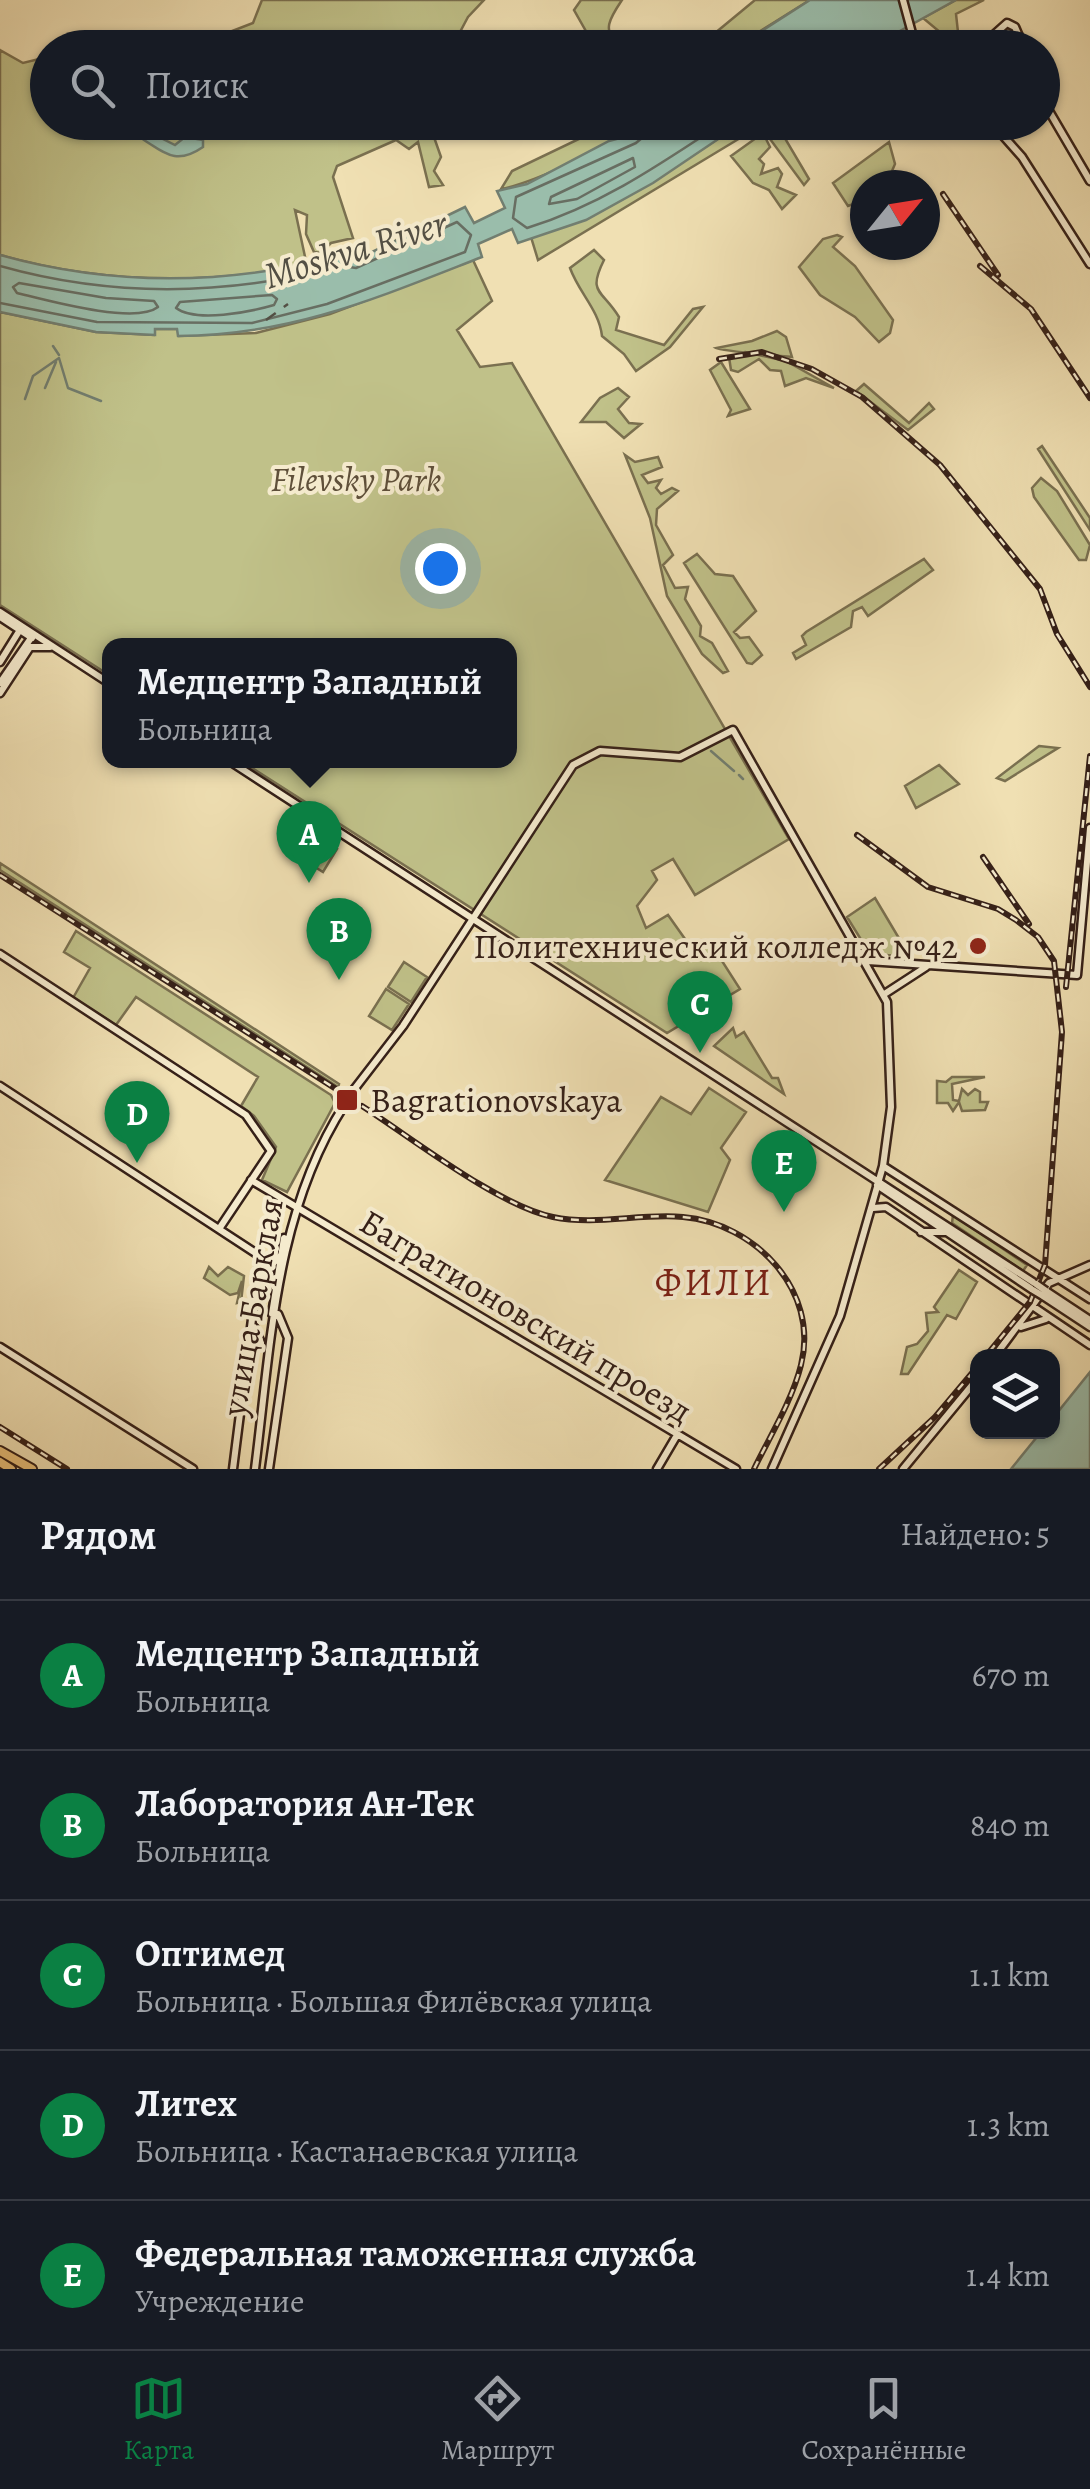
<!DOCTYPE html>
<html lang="ru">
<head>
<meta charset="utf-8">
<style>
  :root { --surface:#171b24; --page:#242831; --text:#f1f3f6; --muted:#9ea1a6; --line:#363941; --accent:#0b8043 }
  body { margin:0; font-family:Alegreya,serif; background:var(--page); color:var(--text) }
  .controls { position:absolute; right:30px; bottom:30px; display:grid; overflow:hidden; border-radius:20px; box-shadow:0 2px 8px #0004 }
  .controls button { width:90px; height:90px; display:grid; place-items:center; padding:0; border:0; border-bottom:2px solid var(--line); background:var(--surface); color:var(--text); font:50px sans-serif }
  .compass { position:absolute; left:850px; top:170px; width:90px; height:90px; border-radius:50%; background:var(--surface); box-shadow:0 2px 8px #0004; rotate:60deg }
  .you { position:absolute; left:440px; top:568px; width:35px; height:35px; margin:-25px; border:8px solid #fff; border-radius:50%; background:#1a73e8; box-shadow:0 0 0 15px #1a73e833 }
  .badge { display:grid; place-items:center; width:65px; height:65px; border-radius:50%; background:var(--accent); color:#fff; font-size:32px; font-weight:700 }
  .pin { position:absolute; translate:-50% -82px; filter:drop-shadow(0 2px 5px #0008) }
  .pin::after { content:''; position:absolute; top:52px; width:35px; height:30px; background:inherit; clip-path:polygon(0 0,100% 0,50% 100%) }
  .popup { position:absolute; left:102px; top:638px; width:415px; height:130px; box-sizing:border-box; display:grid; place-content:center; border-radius:20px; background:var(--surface); filter:drop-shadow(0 2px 8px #0005); font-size:32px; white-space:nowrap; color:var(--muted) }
  .popup b { font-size:38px; color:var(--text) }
  .popup::after { content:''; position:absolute; left:50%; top:100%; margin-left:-20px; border:20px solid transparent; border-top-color:var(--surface) }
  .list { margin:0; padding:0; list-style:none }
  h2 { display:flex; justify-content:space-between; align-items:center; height:130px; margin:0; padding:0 40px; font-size:42px }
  h2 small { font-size:32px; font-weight:400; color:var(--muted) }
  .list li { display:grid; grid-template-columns:65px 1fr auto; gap:30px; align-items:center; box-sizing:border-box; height:150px; padding:0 40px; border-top:2px solid var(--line) }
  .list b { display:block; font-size:38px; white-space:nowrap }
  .list p { margin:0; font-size:32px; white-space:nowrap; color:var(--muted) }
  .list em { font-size:32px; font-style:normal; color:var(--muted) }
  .icon { flex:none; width:55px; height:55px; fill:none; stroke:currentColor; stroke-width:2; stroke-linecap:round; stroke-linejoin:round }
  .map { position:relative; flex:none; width:1090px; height:1469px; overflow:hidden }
  .search { position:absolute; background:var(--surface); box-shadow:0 2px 8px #0004; left:30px; right:30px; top:30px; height:110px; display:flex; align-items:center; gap:25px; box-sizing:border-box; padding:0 35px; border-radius:55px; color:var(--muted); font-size:38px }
  .sheet { height:880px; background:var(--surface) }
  nav { display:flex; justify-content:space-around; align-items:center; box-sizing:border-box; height:140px; border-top:2px solid var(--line); background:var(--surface); font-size:28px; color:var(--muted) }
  nav a { display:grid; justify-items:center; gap:5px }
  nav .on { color:var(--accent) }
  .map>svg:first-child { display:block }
  .green { fill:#c0c189; stroke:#7a7050; stroke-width:2.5 }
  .water { fill:#9abdab; stroke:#727e70; stroke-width:2.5 }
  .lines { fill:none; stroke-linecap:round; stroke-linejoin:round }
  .shore { stroke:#686e62; stroke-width:2.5 }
  .stream { stroke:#727e70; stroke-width:2.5 }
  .ferry { stroke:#534f44; stroke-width:2.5; stroke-dasharray:12 10; stroke-linecap:butt }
  .secondary-casing { stroke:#352018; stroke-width:11 }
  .primary-casing { stroke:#352018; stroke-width:12 }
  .secondary { stroke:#f5ebce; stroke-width:6 }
  .primary { stroke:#e8c07a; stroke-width:8 }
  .rail-casing { stroke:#352018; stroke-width:6 }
  .rail { stroke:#f5ebce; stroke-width:2.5; stroke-dasharray:8; stroke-linecap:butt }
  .secondary-bridge-casing { stroke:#352018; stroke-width:11; stroke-linecap:butt }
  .secondary-bridge { stroke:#f5ebce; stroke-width:6 }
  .poi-dot { fill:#8f2418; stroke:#f5ebce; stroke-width:4 }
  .labels { text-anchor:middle; stroke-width:8; stroke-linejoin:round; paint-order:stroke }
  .park-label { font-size:35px; font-style:italic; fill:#5f503a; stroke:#f5ebce }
  .poi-label { font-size:35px; fill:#352018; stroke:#f5ebce; text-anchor:end }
  .street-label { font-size:35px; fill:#352018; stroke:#f5ebce }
  .water-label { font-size:38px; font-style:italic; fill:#534f44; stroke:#f5ebce }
  .neighbourhood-label { font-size:38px; letter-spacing:2.5px; fill:#7a1f14; stroke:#f5ebce }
</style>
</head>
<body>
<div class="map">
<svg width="1090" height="1469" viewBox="0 0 1090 1469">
  <rect width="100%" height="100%" fill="#f0e0b3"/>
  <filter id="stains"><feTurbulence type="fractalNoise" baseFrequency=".002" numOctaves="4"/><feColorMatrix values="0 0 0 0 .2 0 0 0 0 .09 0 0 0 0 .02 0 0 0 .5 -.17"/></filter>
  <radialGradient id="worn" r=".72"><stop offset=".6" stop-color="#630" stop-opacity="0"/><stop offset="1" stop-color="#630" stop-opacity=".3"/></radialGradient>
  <path class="green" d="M 262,0 L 484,0 L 468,17 L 452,47 L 222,47 L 227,33 L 253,23 Z
    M 581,0 L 622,0 C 610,18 602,29 617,47 L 595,47 L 574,10 Z
    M 755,0 L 810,0 L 735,47 L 697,48 Z
    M 956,0 L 984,0 L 956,14 L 958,32 L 947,38 L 923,18 Z
    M 0,50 L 23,63 L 47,57 L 48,122 L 437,123 L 435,140 L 441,157 L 434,171 L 443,185 L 429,187 L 418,142 L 409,149 L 396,140 L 337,166 L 333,177 L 353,238 L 331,243 L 321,253 L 314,252 L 306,234 L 307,215 L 295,210 L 307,266 C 205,284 101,284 0,255 Z
    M 612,123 L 646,123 C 624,141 531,184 501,189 L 512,171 Z
    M 742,123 L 765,123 L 538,260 L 531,237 C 610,212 673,168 742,123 Z
    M 779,123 L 791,123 L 780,130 L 809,179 L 804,185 L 770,139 Z
    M 763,133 L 770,147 L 759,159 L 764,164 L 761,174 L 778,168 L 782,174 L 777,187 L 796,195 L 782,209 L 769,190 L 753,183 L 731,156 Z
    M 889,142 L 895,164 L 886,185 L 865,185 L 865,200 L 848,206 L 833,183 Z
    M 837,235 L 842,237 L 833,247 L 855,266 L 893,320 L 890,333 L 879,342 L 855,317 L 820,295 L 799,267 L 823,239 Z
    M 594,250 L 604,260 C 587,294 602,289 619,317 L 616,330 L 664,345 L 693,309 L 703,307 L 670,347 L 636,371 L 624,354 L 602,336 C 599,310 579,293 570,268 Z
    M 473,260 L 492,301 L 457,330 L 480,367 L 512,363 L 789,839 L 695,895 L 673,859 L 652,871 L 657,880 L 637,906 L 646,928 L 668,915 L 690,946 L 697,942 L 715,950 L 740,989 L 667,1033 L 241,761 L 509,760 L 509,646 L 109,646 L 109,675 L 0,605 L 0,312 L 96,332 L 154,335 L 155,329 L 178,329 L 179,336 L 256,333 L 330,314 Z
    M 777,331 L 786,337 L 792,357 C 781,356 721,351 716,348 L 752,341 Z
    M 745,352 L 786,361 L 834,388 L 806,378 L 785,386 L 781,371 L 770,370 L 759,359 L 738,372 L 731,370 L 729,357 Z
    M 721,362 L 750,409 L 728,416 L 731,410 L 710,370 Z
    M 864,384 L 909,423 L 929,403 L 934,409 L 908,430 L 856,391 Z
    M 618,388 L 629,397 L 618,409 L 629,423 L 641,424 L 624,438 L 606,422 L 581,422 L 600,398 Z
    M 1042,446 L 1090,518 L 1090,530 L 1038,449 Z
    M 625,455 L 635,462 L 658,457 L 662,467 L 642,475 L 648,483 L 661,480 L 656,488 L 661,494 L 672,488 L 678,491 L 657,509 L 656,525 L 673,555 L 663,565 L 675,588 L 688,587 L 685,599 L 701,626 L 700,636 L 712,643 L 728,671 L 723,673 L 702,654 L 667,596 L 650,518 Z
    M 1041,478 L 1057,491 L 1090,545 L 1086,560 L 1079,560 L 1034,497 L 1032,488 Z
    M 697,554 L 715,574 L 733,576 L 756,611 L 734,632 L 740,638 L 749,637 L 762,655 L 752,664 L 747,663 L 684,563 Z
    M 924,559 L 933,570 L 868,616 L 862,607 L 853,611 L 851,627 L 796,659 L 793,653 L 806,645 L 802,636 L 806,632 Z
    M 1039,746 L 1058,748 L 1005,781 L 997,778 Z
    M 939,765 L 959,784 L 916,808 L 905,786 Z
    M 318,837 L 337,849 L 323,872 L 304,860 Z
    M 0,863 L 339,1084 L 338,1087 L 0,870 Z
    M 875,898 L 903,945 L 900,956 L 870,954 L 847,917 Z
    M 76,931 L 331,1095 L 335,1103 L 287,1192 L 262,1180 L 276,1147 L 254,1116 L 241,1106 L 258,1077 L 136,997 L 116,1025 L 73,998 L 90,968 L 64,952 Z
    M 404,962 L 427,977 L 411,1002 L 388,987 Z
    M 386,989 L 409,1004 L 392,1030 L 369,1016 Z
    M 733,1028 L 736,1037 L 744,1032 L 772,1078 L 778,1078 L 784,1094 L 714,1046 Z
    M 952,1077 L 985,1077 L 952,1084 L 953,1100 L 959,1101 L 962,1089 L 968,1095 L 975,1089 L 980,1092 L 980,1102 L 988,1102 L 985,1110 L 962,1111 L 959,1102 L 953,1111 L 948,1103 L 937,1103 L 937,1081 L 946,1082 Z
    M 709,1088 L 746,1112 L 721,1148 L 730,1160 L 708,1212 L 605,1180 L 661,1097 L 691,1114 Z
    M 953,1215 L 1027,1265 L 1023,1271 L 952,1223 Z
    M 209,1267 L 218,1276 L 228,1267 L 244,1276 L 241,1302 L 237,1303 L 242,1281 L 238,1293 L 230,1295 L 204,1278 Z
    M 959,1270 L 977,1282 L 956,1319 L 947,1315 L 908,1374 L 901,1374 L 907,1347 L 917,1344 L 928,1331 L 926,1313 L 938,1312 L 934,1307 Z"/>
  <path class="water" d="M 810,0 L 956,0 L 871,47 L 735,48 Z
    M 646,122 L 742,123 L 653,183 L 586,220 L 518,243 L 512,229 L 478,244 L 482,257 C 377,298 293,335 178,336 L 177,329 L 155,329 L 155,335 L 96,332 L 0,312 L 0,255 C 114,287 230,285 344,255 L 352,258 L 359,251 L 370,253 L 465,207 L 474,223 L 505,208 L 497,191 L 527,184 L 609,141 L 631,135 Z
    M 149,132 L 175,145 L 185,137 L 203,140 L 203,147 C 177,165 166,154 144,140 Z
    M 1090,1372 L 1090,1469 L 1011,1469 L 1041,1432 L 1052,1432 L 1053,1418 Z"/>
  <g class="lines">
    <path class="shore" d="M 651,122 L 649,132 L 636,143 L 516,197 L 513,218 L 527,228 C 601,205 659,165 724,122
      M 633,158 L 635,167 L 577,199 L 549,204 L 551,197 Z
      M 0,266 C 113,298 230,295 342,266 L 356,268 L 457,222 L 471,235 L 465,252 L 327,304 L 252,323 L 97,322 L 0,303
      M 19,283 L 106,298 L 154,301 L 158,307 C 135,325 46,300 17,293 L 13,287 Z
      M 272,295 L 277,299 L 274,305 C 250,312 196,323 176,308 L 180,302 Z"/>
    <path class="stream" d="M 53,346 L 59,355
      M 45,388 L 56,362
      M 25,399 L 33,376 L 59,358 L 68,388 L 101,401
      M 711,751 L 734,771
      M 739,775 L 743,779"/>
    <path class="ferry" d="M 266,320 L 288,304"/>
    <g class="secondary-casing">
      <path id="secondary" d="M 903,0 L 916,48
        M 979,48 L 1007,23 L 1015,27 L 1024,48
        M 992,48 L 1006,43 L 1023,46
        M 1042,99 L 1090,181
        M 991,122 L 1022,157 L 1090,264
        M 0,612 L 109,683
        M 0,617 L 32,638
        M 0,662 L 18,633
        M 0,683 L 31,638
        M 0,693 L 30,647 L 50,647
        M 228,760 L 1036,1284
        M 0,954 L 246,1115 L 271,1151 L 219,1229
        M 868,961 L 1077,975 L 1090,828
        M 886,993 L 926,967
        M 0,1086 L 260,1256 L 233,1469
        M 349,1096 L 403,1026 L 573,765 L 600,751 L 680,757 L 733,730 L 887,1002 L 891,1107 L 883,1166 L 840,1316 L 772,1469
        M 883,1166 L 1090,1299
        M 251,1180 L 736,1469
        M 877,1185 L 1033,1290
        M 873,1208 L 886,1207 L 1090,1345
        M 921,1232 L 947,1232
        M 261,1276 L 280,1256
        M 1046,1291 L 1090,1320
        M 1043,1296 L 1090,1327
        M 272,1314 L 284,1238
        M 254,1327 L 261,1343
        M 1021,1327 L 1046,1319
        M 0,1347 L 193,1469
        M 995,1356 L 1049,1283 L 1090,1265
        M 255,1469 C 271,1344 275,1212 345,1104
        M 269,1469 L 288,1338 L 278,1314
        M 657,1469 L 677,1435
        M 903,1469 L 978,1378"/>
    </g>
    <g class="primary-casing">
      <path id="primary" d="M 0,1451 L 32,1469
        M 0,1462 L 11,1469"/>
    </g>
    <use href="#secondary" class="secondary"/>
    <use href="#primary" class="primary"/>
    <g class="rail-casing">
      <path id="rail" d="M 943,194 L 998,275
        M 980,266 L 1031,309 L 1090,398
        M 719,359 L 762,352 L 812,369 L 862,397 L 940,465 L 1040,589 L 1057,634 L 1090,687
        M 857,835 L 928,887 L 998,909 L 1016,920 L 1038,937 L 1054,961 L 1062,1032 L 1045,1265 L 1030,1302 L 986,1356
        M 983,857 L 1029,924
        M 0,875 L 336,1089
        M 1066,987 L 1090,756
        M 362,1106 C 412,1138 497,1205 553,1217 C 596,1226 640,1213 683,1217 C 754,1223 820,1290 801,1365 C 792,1401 770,1436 754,1469
        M 0,1427 L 67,1469
        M 879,1469 L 935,1417 L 978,1366"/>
    </g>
    <use href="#rail" class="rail"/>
    <g class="secondary-bridge-casing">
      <path id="secondary-bridge" d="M 345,1104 L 349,1096
        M 1036,1284 L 1046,1291
        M 1033,1290 L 1043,1296"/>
    </g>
    <use href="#secondary-bridge" class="secondary-bridge"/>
  </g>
  <g class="poi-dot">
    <circle cx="978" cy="946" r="10"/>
    <rect x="335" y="1088" width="24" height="24" rx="5"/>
  </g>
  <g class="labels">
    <g class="park-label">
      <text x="356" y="491">Filevsky Park</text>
    </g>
    <g class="poi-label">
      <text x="958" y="958">Политехнический колледж №42</text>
      <text x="370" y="1112" text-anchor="start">Bagrationovskaya</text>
    </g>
    <g class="street-label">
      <text transform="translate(252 1307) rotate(-80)" y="12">улица Барклая</text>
      <text transform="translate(526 1316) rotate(31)" y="12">Багратионовский проезд</text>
    </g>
    <g class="water-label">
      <text transform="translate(355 249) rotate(-17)" y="13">Moskva River</text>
    </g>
    <g class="neighbourhood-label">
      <text x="714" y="1295">ФИЛИ</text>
    </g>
  </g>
  <rect width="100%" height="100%" filter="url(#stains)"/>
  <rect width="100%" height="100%" fill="url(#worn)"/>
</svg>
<div class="controls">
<button><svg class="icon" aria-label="layers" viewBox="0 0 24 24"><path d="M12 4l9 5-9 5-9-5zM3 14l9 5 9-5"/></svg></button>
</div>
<svg class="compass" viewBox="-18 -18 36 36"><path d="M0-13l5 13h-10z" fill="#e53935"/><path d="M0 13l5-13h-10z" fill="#9ea1a6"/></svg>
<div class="you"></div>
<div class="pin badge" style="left:309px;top:883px">A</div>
<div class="popup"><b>Медцентр Западный</b>Больница</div>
<div class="pin badge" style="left:339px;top:980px">B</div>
<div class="pin badge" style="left:700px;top:1053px">C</div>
<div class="pin badge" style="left:137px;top:1163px">D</div>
<div class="pin badge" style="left:784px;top:1212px">E</div>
<div class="search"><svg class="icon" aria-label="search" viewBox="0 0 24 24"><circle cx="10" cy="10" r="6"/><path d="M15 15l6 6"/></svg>Поиск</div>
</div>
<section class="sheet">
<h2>Рядом<small>Найдено: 5</small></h2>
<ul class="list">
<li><span class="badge">A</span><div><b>Медцентр Западный</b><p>Больница</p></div><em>670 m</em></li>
<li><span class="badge">B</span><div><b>Лаборатория Ан-Тек</b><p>Больница</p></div><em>840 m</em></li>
<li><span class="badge">C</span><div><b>Оптимед</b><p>Больница · Большая Филёвская улица</p></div><em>1.1 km</em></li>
<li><span class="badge">D</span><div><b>Литех</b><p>Больница · Кастанаевская улица</p></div><em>1.3 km</em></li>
<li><span class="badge">E</span><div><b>Федеральная таможенная служба</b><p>Учреждение</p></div><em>1.4 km</em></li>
</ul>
</section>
<nav>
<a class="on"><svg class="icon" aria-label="map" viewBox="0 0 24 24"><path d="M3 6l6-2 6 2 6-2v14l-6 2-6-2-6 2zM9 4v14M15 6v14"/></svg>Карта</a>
<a><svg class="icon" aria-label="directions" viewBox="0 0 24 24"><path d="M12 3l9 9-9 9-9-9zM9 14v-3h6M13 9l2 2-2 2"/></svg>Маршрут</a>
<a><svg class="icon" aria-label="saved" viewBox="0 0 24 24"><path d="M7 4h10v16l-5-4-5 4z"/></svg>Сохранённые</a>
</nav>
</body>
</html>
